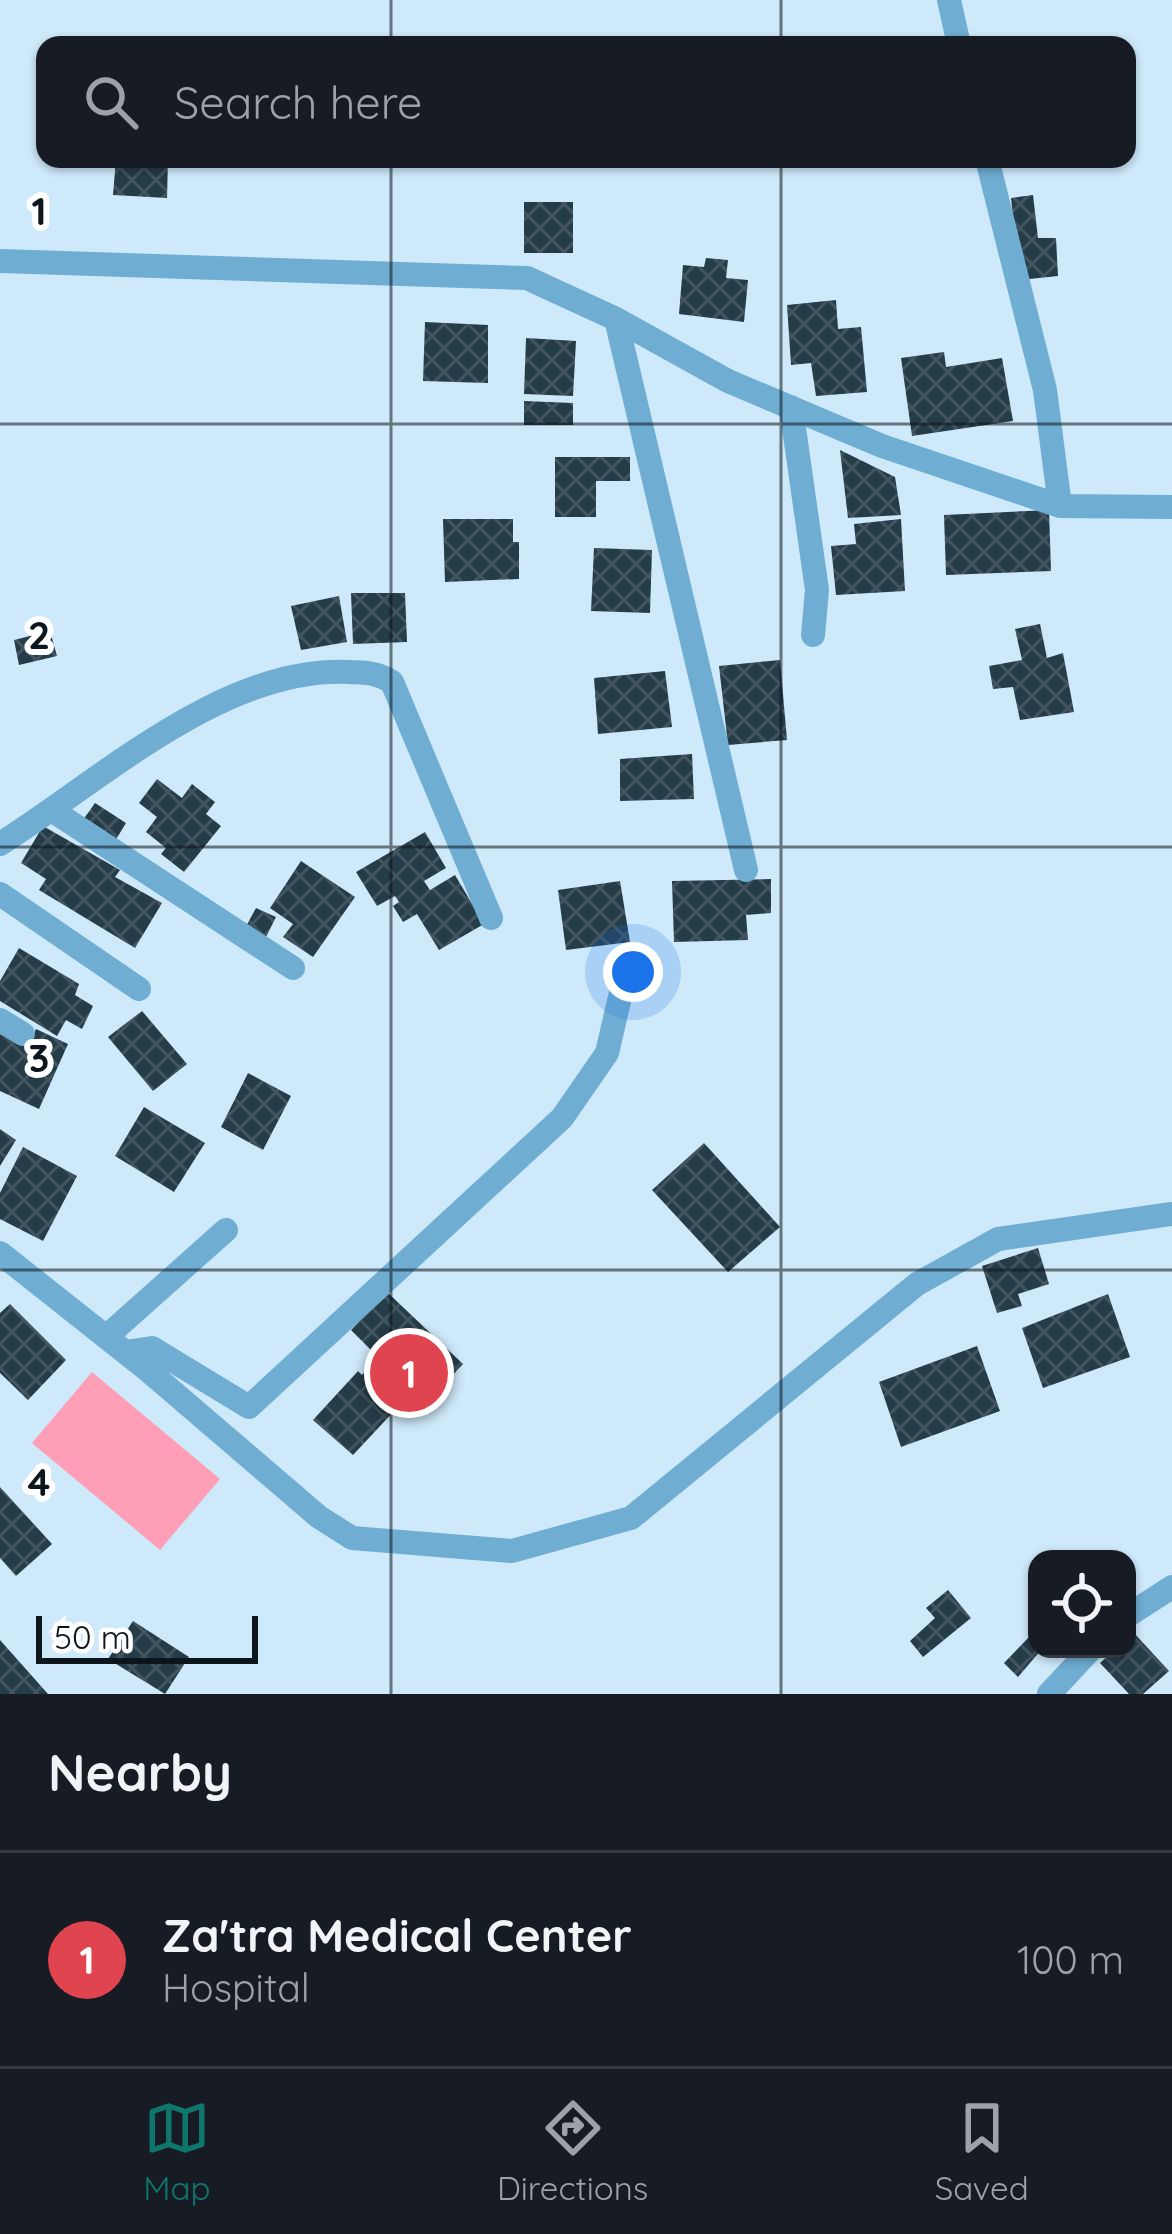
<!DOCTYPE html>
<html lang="en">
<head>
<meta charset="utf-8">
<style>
  :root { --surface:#171b24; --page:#242831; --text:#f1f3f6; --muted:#9ea1a6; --line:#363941; --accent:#0f766e }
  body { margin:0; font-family:Quicksand,sans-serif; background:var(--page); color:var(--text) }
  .controls { position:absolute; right:36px; bottom:36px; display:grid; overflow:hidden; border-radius:24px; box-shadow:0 3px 9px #0004 }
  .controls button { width:108px; height:108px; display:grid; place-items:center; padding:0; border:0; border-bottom:3px solid var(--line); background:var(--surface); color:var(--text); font:60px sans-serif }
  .scale { position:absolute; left:36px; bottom:30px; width:222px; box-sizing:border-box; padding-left:12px; border:6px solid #0c161c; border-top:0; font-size:33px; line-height:42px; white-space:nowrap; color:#0c161c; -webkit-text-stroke:9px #fff; paint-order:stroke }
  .you { position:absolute; left:633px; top:972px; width:42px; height:42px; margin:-30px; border:9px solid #fff; border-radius:50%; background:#1a73e8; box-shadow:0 0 0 18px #1a73e833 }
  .badge { display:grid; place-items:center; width:78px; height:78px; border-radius:50%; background:var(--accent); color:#fff; font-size:39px; font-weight:700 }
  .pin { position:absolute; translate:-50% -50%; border:6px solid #fff; box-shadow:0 3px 12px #0006 }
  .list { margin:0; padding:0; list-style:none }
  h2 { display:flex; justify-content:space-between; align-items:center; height:156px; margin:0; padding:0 48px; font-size:51px }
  h2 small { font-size:39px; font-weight:400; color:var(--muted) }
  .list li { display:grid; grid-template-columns:78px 1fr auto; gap:36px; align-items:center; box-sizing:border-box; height:216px; padding:0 48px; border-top:3px solid var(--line) }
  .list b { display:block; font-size:45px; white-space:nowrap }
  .list p { margin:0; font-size:39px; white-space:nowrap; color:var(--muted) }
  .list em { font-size:39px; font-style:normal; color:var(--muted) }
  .icon { flex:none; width:66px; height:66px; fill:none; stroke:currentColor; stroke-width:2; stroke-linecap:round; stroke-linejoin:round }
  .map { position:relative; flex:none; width:1172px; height:1694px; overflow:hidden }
  .search { position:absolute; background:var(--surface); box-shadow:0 3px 9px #0004; left:36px; right:36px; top:36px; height:132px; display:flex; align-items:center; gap:30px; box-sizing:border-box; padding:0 42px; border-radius:24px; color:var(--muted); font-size:45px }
  .sheet { height:372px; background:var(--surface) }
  nav { display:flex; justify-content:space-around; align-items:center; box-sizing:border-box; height:168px; border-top:3px solid var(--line); background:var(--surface); font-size:33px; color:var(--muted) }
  nav a { display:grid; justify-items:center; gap:6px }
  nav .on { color:var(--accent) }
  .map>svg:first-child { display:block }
  .pitch { fill:#fe9fb7 }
  .building { fill:url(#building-cross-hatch) }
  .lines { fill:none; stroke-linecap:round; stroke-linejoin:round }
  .minor { stroke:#6fadd2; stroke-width:24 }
  .grid { fill:none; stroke:#0c161c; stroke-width:3; stroke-opacity:0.55 }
  .grid-label { font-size:39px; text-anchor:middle; font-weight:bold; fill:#0c161c; stroke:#fff; stroke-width:12; stroke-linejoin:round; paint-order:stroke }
</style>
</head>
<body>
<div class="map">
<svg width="1172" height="1694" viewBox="0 0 1172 1694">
  <defs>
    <pattern id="building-cross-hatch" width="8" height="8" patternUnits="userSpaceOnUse" patternTransform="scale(3)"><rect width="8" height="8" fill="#253c49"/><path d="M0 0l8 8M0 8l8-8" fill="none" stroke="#425560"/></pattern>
  </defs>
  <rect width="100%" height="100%" fill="#cee9fa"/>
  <path class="pitch" d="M 92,1372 L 220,1479 L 160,1550 L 32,1443 Z"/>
  <path class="building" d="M 116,159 L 168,159 L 167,198 L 113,195 Z
    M 1033,195 L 1038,238 L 1056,238 L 1058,276 L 1020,280 L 1011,198 Z
    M 524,202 L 573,202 L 573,253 L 524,253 Z
    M 706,258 L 728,260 L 726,278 L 748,280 L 744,322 L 679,314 L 683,265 L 704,267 Z
    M 836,300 L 838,329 L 861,327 L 867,392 L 816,396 L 811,363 L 791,365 L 787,305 Z
    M 425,322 L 488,325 L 488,383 L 423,381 Z
    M 526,338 L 576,341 L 573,396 L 524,394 Z
    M 944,352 L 946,367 L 1002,358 L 1013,421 L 912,436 L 901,358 Z
    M 524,401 L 573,403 L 573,425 L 524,425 Z
    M 840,450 L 895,477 L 901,515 L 848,518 Z
    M 555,457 L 630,457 L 630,481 L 596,481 L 596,517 L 555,517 Z
    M 1049,510 L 1051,571 L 946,575 L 944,515 Z
    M 443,519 L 513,519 L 513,542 L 519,542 L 519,579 L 445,582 Z
    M 901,519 L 905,591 L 836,595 L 831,546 L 856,544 L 854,524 Z
    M 594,548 L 652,550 L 650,613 L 591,611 Z
    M 351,593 L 405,593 L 407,642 L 353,644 Z
    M 339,596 L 347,642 L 301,650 L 291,606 Z
    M 1040,624 L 1047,658 L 1063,653 L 1074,712 L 1020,720 L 1013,687 L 993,689 L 989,666 L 1022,660 L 1015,629 Z
    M 50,631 L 57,656 L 19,665 L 14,640 Z
    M 780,660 L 787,740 L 728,745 L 719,666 Z
    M 665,671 L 672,727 L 598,734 L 594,678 Z
    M 692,754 L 694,799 L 620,801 L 620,759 Z
    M 157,779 L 182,798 L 192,784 L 215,802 L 206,814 L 221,826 L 184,872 L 161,854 L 166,848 L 146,832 L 157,817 L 139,803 Z
    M 95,803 L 126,823 L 115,841 L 83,820 Z
    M 43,826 L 120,870 L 115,877 L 162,903 L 135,948 L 39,890 L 46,879 L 21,863 Z
    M 425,832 L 446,868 L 424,881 L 430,890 L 455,875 L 484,924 L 439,950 L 417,914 L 403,922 L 393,906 L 399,902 L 395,896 L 377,906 L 356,872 Z
    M 301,861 L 355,897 L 313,957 L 283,937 L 293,924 L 270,908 Z
    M 771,879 L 771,913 L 746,915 L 748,940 L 674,942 L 672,881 Z
    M 620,881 L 630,942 L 566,950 L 558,890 Z
    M 256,908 L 276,917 L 265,939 L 244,930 Z
    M 19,948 L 79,984 L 75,995 L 93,1006 L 82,1029 L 66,1020 L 57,1036 L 0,1001 L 0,981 Z
    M 142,1011 L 187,1064 L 153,1091 L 108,1037 Z
    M 36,1029 L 68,1044 L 39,1109 L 0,1091 L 0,1034 L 28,1047 Z
    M 248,1073 L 291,1096 L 263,1150 L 221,1127 Z
    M 144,1107 L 205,1143 L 174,1192 L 115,1156 Z
    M 0,1129 L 16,1140 L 0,1166 Z
    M 704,1143 L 780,1227 L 728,1272 L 652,1190 Z
    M 23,1147 L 77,1176 L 43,1241 L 0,1219 L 0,1193 Z
    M 1038,1248 L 1049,1284 L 1018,1294 L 1022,1306 L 997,1313 L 982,1266 Z
    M 387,1292 L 463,1364 L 423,1407 L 411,1393 L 353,1455 L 313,1420 L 358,1371 L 362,1375 L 378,1357 L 351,1330 Z
    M 1108,1294 L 1130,1357 L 1043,1388 L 1022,1328 Z
    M 10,1304 L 66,1360 L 28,1400 L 0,1373 L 0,1313 Z
    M 977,1346 L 1000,1411 L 901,1447 L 879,1382 Z
    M 0,1487 L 52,1544 L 16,1576 L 0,1558 Z
    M 948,1590 L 971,1618 L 923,1657 L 910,1641 L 935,1618 L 926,1608 Z
    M 133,1621 L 189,1657 L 165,1694 L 108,1659 Z
    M 1134,1633 L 1169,1671 L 1143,1694 L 1129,1694 L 1100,1663 L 1116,1649 L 1127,1649 L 1127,1639 Z
    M 1029,1637 L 1037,1643 L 1037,1649 L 1042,1649 L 1018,1677 L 1004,1663 Z
    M 0,1640 L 48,1694 L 0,1694 Z"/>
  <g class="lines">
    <path class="minor" d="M 949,0 L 959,45
      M 987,159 L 1045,390 L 1060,506
      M 0,261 L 527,278 L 616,319 L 728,381 L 882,446 L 1060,506 L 1172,507
      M 616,319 L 746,870
      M 791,407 L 817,590 L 813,635
      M 53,811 L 293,968
      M 0,844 C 100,781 225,665 349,672 C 366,673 377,672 392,682 L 491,918
      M 0,894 L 139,989
      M 0,1020 L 23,1034
      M 0,1253 L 144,1367 L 319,1517 L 352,1538 L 512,1551 L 631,1518 L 917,1284 L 998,1239 L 1172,1214
      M 106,1337 L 226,1230
      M 125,1352 L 152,1348 L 249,1407 L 562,1118 L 607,1053 L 626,971
      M 1127,1616 L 1172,1587
      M 1049,1694 L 1091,1649"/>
  </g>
  <path class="grid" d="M 391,0 L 391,45M 781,0 L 781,45M 391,159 L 391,1694M 781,159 L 781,1694M 0,424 L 1172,424M 0,847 L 1172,847M 0,1270 L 1172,1270"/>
  <g class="grid-label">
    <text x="39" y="225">1</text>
    <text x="39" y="649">2</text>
    <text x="39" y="1072">3</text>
    <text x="39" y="1496">4</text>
  </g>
</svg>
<div class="controls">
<button><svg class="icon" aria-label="locate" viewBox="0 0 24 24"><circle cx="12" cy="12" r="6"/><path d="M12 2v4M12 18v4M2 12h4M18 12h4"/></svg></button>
</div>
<div class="scale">50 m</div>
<div class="you"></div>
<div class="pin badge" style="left:409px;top:1373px;background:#e0444e">1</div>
<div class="search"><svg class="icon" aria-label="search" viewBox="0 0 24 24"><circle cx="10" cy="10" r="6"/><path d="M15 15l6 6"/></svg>Search here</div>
</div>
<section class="sheet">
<h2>Nearby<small></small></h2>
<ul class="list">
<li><span class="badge" style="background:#e0444e">1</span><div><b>Za'tra Medical Center</b><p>Hospital</p></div><em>100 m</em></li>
</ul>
</section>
<nav>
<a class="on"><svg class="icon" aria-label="map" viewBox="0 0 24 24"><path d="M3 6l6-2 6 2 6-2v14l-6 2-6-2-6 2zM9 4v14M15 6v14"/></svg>Map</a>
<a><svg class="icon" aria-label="directions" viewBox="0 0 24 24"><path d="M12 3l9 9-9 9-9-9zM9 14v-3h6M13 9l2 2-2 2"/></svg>Directions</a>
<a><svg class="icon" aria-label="saved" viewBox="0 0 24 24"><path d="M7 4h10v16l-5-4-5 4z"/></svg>Saved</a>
</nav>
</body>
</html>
